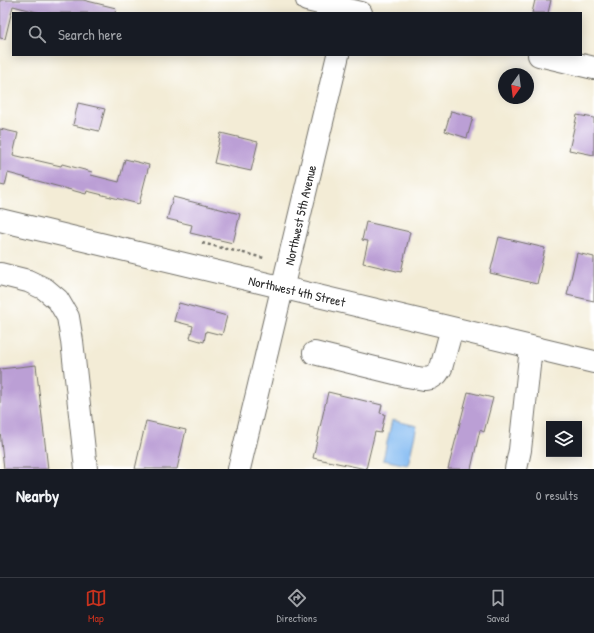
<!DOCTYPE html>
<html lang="en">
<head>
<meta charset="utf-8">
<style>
  :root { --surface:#171b24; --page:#20242c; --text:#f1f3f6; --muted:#9ea1a6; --line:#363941; --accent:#c8321e }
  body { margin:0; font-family:"Patrick Hand",sans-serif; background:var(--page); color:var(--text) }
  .controls { position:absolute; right:12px; bottom:12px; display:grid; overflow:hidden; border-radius:0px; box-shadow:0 2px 10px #0003 }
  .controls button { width:36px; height:36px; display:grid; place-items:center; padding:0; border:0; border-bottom:1px solid var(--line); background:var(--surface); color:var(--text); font:20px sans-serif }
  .compass { position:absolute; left:498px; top:68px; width:36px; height:36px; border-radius:50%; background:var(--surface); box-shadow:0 2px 10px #0003; rotate:194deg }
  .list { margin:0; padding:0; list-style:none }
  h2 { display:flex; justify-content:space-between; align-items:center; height:52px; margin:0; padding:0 16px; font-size:17px }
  h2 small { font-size:13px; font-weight:400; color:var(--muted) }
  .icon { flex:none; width:22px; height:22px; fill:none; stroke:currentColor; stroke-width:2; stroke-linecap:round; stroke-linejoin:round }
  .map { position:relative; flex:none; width:594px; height:469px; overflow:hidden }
  .search { position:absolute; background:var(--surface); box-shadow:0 2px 10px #0003; left:12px; right:12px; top:12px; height:44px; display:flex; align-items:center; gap:10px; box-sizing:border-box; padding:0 14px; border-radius:0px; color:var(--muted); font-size:15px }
  .sheet { height:108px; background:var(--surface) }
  nav { display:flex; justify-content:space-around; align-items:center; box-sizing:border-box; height:56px; border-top:1px solid var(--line); background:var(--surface); font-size:11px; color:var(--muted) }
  nav a { display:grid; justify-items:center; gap:2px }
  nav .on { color:var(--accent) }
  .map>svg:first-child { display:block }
  .water { fill:#82baf2; stroke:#56728e }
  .building { fill:#bb9fd5 }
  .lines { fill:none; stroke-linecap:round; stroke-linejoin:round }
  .minor-casing { stroke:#716f67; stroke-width:24 }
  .path { stroke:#716f67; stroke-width:2.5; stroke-dasharray:3 3; stroke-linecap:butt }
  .minor { stroke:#fff; stroke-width:22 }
  .labels { text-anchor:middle; stroke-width:3; stroke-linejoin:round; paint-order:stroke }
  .street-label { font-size:13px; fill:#2b2b2b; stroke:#fff }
</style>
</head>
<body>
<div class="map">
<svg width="594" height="469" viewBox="0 0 594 469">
  <rect width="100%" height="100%" fill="#fff"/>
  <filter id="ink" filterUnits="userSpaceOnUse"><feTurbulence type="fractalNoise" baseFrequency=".025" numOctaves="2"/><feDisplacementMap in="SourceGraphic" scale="8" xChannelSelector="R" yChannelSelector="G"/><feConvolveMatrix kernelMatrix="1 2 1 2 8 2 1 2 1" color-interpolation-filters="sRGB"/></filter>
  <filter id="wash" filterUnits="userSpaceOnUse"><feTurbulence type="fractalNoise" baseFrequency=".012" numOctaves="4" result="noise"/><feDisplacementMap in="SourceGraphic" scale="16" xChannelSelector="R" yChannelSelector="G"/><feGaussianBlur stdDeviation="0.9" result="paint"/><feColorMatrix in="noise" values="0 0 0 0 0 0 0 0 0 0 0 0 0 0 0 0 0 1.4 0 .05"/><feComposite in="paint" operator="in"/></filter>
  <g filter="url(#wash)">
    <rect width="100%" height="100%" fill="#f3ecd6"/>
    <path class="water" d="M 392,420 L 417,426 L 408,465 L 383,460 Z"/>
    <g id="blocks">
      <path class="building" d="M 0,0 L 83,0 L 116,8 L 115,13 L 41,13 L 13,6 L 5,39 L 0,38 Z
        M 535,0 L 551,0 L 548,13 L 532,13 Z
        M 78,103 L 105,109 L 99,131 L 73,125 Z
        M 451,111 L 473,117 L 467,138 L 445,131 Z
        M 577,115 L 594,118 L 594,155 L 569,150 Z
        M 0,129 L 18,133 L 13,155 L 61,166 L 62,164 L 92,172 L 91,175 L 119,182 L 125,159 L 149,165 L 139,204 L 87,191 L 86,194 L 8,173 L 5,186 L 0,185 Z
        M 221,133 L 258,142 L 251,171 L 214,163 Z
        M 173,197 L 240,214 L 233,243 L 190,233 L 192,225 L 167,219 Z
        M 366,222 L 410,232 L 401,272 L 363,263 L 368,241 L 362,240 Z
        M 499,237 L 545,248 L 537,284 L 490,273 Z
        M 577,253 L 594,257 L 594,301 L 567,295 Z
        M 179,303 L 227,316 L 222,335 L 206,331 L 204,342 L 190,338 L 193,326 L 174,321 Z
        M 36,365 L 48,469 L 4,469 L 0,432 L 0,369 Z
        M 328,392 L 382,405 L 380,413 L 385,414 L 381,433 L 375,432 L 366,469 L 313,458 Z
        M 468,392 L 493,398 L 484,432 L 480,430 L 471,469 L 448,469 Z
        M 146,421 L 186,430 L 177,469 L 135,469 Z"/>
    </g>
  </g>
  <g filter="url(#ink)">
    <use href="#blocks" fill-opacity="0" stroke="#716f67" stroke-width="1"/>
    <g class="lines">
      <g class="minor-casing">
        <path id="minor" d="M 307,0 L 361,13
          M 539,55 L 594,68
          M 0,220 L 594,362
          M 0,274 L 28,281 L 45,289 L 58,300 L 68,317 L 72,341 L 86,469
          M 314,353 L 407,376 L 424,379 L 431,378 L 437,374 L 441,368 L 452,328
          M 239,469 L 338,55
          M 516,469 L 520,450 L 531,347"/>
      </g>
      <path class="path" d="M 202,243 L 264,258"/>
      <use href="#minor" class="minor"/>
    </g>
  </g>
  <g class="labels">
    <g class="street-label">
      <text transform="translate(300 215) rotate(-77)" y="5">Northwest 5th Avenue</text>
      <text transform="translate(297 291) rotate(13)" y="5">Northwest 4th Street</text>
    </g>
  </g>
</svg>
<div class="controls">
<button><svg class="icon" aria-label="layers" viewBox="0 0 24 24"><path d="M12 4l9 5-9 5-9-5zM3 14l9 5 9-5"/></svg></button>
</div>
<svg class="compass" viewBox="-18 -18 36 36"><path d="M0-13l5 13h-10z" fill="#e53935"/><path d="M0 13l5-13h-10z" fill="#9ea1a6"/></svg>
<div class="search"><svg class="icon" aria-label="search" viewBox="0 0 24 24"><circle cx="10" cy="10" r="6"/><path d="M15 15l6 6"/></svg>Search here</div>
</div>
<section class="sheet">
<h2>Nearby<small>0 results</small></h2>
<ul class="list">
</ul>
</section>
<nav>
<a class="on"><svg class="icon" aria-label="map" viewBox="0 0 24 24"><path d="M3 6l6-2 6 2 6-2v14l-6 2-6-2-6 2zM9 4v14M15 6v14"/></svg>Map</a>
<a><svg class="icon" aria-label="directions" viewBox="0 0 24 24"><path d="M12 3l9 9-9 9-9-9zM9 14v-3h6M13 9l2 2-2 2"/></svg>Directions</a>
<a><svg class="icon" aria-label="saved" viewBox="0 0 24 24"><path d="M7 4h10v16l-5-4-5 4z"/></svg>Saved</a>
</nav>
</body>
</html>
